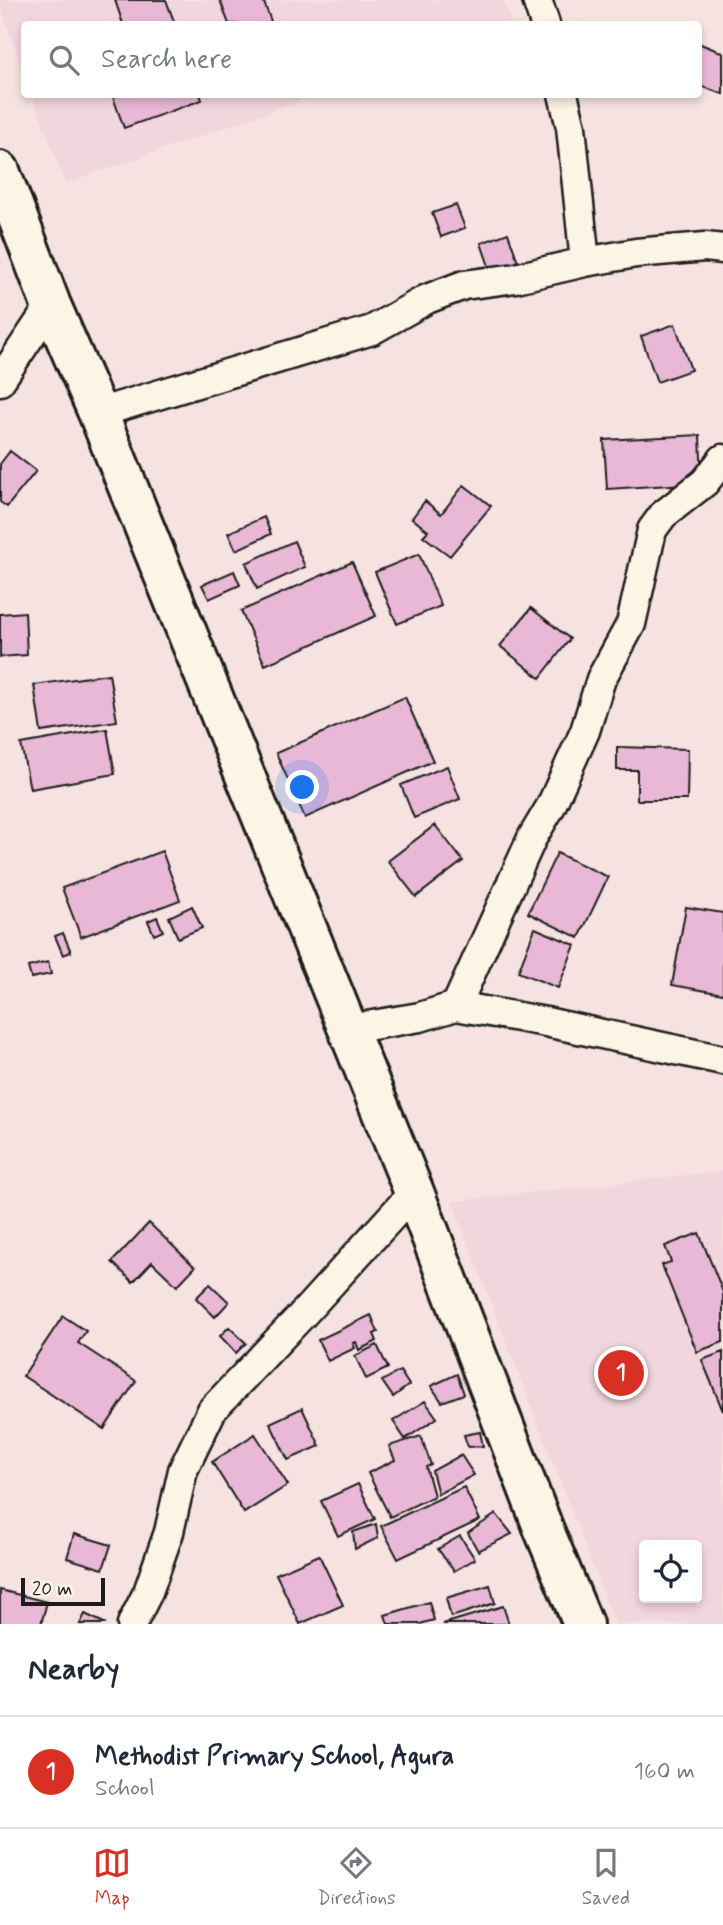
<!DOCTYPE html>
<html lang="en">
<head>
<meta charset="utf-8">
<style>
  :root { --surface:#fff; --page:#f6f6f7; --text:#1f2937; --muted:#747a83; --line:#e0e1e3; --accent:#d93025 }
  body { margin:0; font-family:Mynerve,sans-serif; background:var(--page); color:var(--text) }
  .controls { position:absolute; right:21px; bottom:21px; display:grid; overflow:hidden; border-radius:7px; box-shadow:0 4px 10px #0003 }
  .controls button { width:63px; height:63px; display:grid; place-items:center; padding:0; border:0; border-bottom:2px solid var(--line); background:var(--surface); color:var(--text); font:35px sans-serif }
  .scale { position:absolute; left:21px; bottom:18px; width:84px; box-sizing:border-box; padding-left:7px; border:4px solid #1c1c1c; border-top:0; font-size:19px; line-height:24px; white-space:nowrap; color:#1c1c1c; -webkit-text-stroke:5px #fcf5e5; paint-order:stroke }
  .you { position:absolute; left:303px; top:788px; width:24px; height:24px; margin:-18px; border:5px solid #fff; border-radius:50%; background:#1a73e8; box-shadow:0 0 0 10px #1a73e833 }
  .badge { display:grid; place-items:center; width:46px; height:46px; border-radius:50%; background:var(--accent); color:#fff; font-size:23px; font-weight:700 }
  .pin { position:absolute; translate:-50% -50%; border:4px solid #fff; box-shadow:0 2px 7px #0006 }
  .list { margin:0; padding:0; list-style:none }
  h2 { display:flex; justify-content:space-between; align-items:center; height:91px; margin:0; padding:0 28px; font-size:30px }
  h2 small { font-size:23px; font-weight:400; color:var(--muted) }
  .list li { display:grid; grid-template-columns:46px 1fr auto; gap:21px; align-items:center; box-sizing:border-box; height:112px; padding:0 28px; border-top:2px solid var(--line) }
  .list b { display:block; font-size:26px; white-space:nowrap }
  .list p { margin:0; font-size:23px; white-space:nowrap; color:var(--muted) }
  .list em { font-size:23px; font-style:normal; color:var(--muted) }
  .icon { flex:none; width:38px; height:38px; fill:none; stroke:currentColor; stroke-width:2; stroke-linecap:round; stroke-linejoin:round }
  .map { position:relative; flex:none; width:723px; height:1624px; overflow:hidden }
  .search { position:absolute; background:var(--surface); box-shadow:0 4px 10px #0003; left:21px; right:21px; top:21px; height:77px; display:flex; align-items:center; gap:18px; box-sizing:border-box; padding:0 24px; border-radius:7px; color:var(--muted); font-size:26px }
  .sheet { height:203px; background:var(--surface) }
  nav { display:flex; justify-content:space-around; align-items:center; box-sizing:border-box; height:98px; border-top:2px solid var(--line); background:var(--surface); font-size:19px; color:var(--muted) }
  nav a { display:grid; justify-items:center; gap:4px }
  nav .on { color:var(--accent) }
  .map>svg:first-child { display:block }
  .built { fill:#f2d6de; fill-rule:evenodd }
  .building { fill:#e9b8d7; stroke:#1c1c1c; stroke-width:2 }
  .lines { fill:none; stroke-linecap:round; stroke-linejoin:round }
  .street-casing { stroke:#1c1c1c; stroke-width:33 }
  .secondary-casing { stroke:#1c1c1c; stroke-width:44 }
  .street { stroke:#fcf5e5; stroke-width:28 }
  .secondary { stroke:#fcf5e5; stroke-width:38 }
</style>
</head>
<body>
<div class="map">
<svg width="723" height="1624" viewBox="0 0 723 1624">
  <rect width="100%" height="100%" fill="#f6e3e1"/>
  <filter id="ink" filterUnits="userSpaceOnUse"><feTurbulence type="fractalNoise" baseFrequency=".0143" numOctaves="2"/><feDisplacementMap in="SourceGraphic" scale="14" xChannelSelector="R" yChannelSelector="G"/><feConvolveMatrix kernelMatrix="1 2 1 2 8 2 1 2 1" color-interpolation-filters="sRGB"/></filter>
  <g filter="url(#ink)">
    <path class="built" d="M 0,0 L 503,0 L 512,24 L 24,24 L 24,73 L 0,6 Z
      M 32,94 L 316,95 L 65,184 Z
      M 723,1171 L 723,1624 L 615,1624 L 452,1201 ZM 644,1545 L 697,1545 L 697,1598 L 644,1598 Z"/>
    <path class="building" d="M 115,0 L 166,0 L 175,24 L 123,24 Z
      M 220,0 L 263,0 L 272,24 L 229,24 Z
      M 698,43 L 723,53 L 723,94 L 698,85 Z
      M 112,94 L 200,94 L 202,100 L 124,128 Z
      M 456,205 L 465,228 L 441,237 L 432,213 Z
      M 508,233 L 518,262 L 491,272 L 481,243 Z
      M 675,324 L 691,370 L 657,382 L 641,336 Z
      M 700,435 L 702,483 L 607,489 L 604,440 Z
      M 10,451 L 36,471 L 7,507 L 0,502 L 0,464 Z
      M 464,485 L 491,506 L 450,556 L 423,536 L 428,531 L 412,518 L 425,501 L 441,514 Z
      M 264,517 L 271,534 L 236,550 L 228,533 Z
      M 294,541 L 305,567 L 257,589 L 246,563 Z
      M 419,554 L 441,606 L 397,624 L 375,572 Z
      M 352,562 L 376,616 L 265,665 L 241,611 Z
      M 234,571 L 240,585 L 209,599 L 202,585 Z
      M 531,608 L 570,639 L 540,678 L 500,646 Z
      M 25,612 L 27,655 L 0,657 L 0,614 Z
      M 109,674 L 117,721 L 41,732 L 34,685 Z
      M 405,697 L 433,761 L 305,818 L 276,753 Z
      M 107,729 L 115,774 L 30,789 L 21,744 Z
      M 617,747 L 688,749 L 687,800 L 637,800 L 637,770 L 617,770 Z
      M 447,766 L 460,799 L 414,818 L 401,785 Z
      M 435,825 L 463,861 L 416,897 L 388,861 Z
      M 162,851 L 180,900 L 81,937 L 62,888 Z
      M 557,853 L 608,877 L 579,938 L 528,913 Z
      M 192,906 L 202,928 L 178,938 L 169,917 Z
      M 686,907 L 723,913 L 723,994 L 672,985 Z
      M 157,917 L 163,931 L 154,935 L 148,921 Z
      M 535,928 L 575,945 L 558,988 L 518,972 Z
      M 63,933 L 71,952 L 63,955 L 55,936 Z
      M 48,962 L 51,974 L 31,978 L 28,967 Z
      M 149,1223 L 195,1267 L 177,1286 L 152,1262 L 133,1282 L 112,1262 Z
      M 699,1233 L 723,1292 L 723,1342 L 697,1352 L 662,1265 L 671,1262 L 665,1246 Z
      M 210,1284 L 229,1302 L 215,1317 L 196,1298 Z
      M 371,1315 L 378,1332 L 374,1334 L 377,1341 L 359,1350 L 356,1342 L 353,1343 L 355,1348 L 328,1361 L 318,1340 Z
      M 63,1316 L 86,1331 L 78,1343 L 136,1381 L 104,1429 L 23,1376 Z
      M 229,1327 L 246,1343 L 236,1353 L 220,1336 Z
      M 377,1345 L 388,1368 L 366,1379 L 355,1356 Z
      M 723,1352 L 723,1411 L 702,1360 Z
      M 400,1371 L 409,1385 L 393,1397 L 382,1381 Z
      M 457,1374 L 464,1394 L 442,1402 L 431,1386 Z
      M 425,1401 L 437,1418 L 405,1439 L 393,1421 Z
      M 302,1408 L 320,1446 L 288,1460 L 270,1423 Z
      M 480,1432 L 483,1446 L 468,1447 L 464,1435 Z
      M 255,1434 L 288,1485 L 244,1513 L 212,1462 Z
      M 421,1436 L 431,1465 L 426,1467 L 434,1496 L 390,1517 L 368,1473 L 395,1460 L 389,1446 Z
      M 461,1455 L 474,1475 L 438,1494 L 432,1471 Z
      M 358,1484 L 375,1519 L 338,1536 L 321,1501 Z
      M 464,1487 L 480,1520 L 398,1559 L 381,1526 Z
      M 496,1514 L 512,1534 L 478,1551 L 468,1533 Z
      M 376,1524 L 378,1538 L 355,1549 L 353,1532 Z
      M 74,1534 L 111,1545 L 103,1569 L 67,1558 Z
      M 460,1536 L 475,1559 L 454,1571 L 438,1549 Z
      M 319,1555 L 343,1605 L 300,1624 L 276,1574 Z
      M 490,1585 L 495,1603 L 451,1617 L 446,1598 Z
      M 0,1590 L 47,1602 L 41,1624 L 0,1624 Z
      M 429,1602 L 434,1620 L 420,1624 L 388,1624 L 385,1615 Z
      M 503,1606 L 509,1624 L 443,1624 Z
      M 85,1614 L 106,1624 L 80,1624 Z"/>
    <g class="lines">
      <g class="street-casing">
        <path id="street" d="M 537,0 L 545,24
          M 563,94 L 571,127 L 585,262
          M 0,381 L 51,305
          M 98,413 L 372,330 L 427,299 L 464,285 L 516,278 L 585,262 L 636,253 L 705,247 L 723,249
          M 456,1006 L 532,838 L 551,806 L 585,731 L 601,679 L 631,624 L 652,530 L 663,515 L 705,482 L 723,459
          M 349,1029 L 420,1017 L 456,1006 L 546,1022 L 723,1060
          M 132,1624 L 148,1592 L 169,1532 L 183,1470 L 212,1410 L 304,1313 L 414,1192"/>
      </g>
      <g class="secondary-casing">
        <path id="secondary" d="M 0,171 L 51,305 L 98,413 L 414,1192 L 544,1530 L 583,1624"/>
      </g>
      <use href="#street" class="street"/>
      <use href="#secondary" class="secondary"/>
    </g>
  </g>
</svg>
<div class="controls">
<button><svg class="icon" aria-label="locate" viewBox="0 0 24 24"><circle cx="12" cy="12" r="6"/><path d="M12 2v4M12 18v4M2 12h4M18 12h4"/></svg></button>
</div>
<div class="scale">20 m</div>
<div class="you"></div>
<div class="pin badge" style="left:621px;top:1373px">1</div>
<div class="search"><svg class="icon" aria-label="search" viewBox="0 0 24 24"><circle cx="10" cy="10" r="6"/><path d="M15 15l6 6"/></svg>Search here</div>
</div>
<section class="sheet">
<h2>Nearby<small></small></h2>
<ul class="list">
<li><span class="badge">1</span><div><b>Methodist Primary School, Agura</b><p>School</p></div><em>160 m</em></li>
</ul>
</section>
<nav>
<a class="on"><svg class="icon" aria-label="map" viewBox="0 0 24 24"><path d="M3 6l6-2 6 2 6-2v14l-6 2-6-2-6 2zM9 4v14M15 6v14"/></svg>Map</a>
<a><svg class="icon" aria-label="directions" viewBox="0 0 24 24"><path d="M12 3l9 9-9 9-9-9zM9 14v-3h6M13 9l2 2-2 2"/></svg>Directions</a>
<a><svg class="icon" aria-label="saved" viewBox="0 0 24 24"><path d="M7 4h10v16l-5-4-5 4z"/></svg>Saved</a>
</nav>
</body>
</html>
